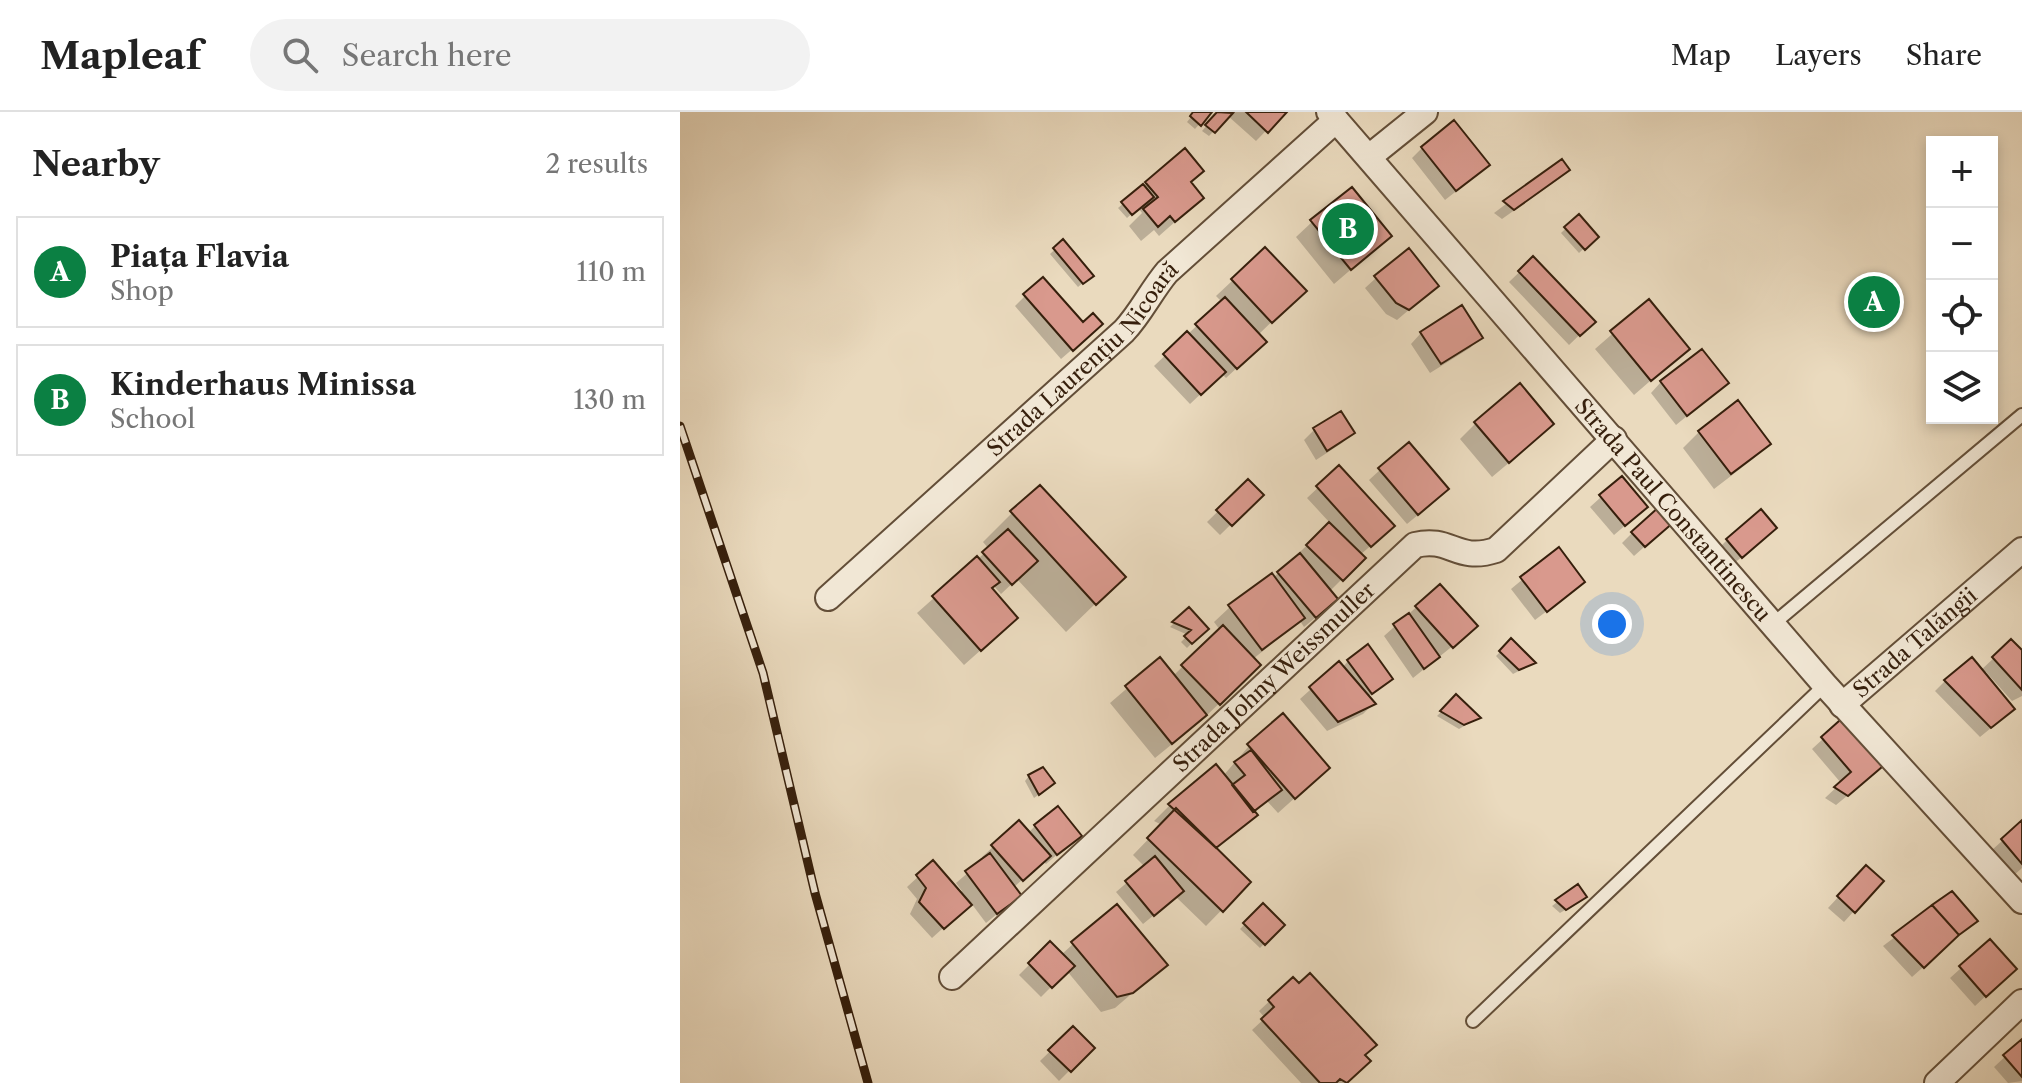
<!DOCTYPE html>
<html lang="en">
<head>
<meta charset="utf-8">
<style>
  :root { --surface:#fff; --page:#f2f2f2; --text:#222; --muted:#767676; --line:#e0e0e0; --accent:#0b8043 }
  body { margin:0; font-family:"Libre Caslon Text",serif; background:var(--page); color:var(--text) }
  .controls { position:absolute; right:24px; top:24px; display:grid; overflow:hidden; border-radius:0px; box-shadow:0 4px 12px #0003 }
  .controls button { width:72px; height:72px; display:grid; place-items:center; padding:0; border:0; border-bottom:2px solid var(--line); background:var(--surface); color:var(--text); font:40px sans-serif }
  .you { position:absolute; left:932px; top:512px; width:28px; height:28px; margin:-20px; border:6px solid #fff; border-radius:50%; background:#1a73e8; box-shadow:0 0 0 12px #1a73e833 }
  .badge { display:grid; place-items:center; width:52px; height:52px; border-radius:50%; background:var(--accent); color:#fff; font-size:26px; font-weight:700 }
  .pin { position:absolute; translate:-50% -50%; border:4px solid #fff; box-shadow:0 2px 8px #0006 }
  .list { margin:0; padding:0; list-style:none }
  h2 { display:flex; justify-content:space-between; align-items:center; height:104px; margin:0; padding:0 32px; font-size:34px }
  h2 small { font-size:26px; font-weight:400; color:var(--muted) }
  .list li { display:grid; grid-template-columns:52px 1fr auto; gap:24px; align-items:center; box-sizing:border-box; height:112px; margin:0 16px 16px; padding:0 16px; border:2px solid var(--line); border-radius:0px }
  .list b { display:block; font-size:30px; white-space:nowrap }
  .list p { margin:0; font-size:26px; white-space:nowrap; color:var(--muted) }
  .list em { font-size:26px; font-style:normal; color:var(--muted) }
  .icon { flex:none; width:44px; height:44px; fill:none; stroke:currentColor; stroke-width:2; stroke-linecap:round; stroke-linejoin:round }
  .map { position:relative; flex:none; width:1342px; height:971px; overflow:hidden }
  header { display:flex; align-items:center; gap:48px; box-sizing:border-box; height:112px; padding:0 40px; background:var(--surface); border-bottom:2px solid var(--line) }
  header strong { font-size:38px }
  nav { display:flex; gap:44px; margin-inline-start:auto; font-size:28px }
  .search { width:560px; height:72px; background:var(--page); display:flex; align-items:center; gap:20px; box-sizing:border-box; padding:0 28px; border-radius:44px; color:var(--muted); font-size:30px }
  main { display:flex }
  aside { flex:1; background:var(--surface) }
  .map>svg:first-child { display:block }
  .shadow { fill:#0003 }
  .building { fill:#d9998d; stroke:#361f0c; stroke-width:2 }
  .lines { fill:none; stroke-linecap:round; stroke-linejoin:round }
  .lane-casing { stroke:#634e38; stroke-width:16 }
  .street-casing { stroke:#634e38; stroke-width:28 }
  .lane { stroke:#f1e7d5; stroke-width:12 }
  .street { stroke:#f1e7d5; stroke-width:24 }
  .rail-casing { stroke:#361f0c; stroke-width:9 }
  .rail { stroke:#f1e7d5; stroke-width:6; stroke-dasharray:18; stroke-linecap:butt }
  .labels { text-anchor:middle; stroke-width:6; stroke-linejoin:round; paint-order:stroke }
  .street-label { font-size:22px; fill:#361f0c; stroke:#f1e7d5 }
</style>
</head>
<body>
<header>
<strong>Mapleaf</strong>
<div class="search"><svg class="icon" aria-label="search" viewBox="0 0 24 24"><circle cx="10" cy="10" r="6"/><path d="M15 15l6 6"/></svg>Search here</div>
<nav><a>Map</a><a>Layers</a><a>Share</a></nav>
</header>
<main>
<aside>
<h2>Nearby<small>2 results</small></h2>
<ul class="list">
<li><span class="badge">A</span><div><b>Piața Flavia</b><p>Shop</p></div><em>110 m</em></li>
<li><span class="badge">B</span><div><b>Kinderhaus Minissa</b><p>School</p></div><em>130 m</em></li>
</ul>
</aside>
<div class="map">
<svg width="1342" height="971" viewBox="0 0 1342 971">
  <rect width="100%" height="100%" fill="#eadabe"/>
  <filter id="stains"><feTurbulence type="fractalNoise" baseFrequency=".0025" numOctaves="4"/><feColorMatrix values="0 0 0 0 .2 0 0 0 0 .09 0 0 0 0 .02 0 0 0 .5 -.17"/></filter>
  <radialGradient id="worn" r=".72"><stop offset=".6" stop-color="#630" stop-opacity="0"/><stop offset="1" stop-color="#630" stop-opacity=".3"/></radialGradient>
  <path class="shadow" d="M 515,0 L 530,0 L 515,17 L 507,10 Z
    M 539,0 L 604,0 L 576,29 L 548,4 L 529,24 L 522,19 Z
    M 742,36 L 797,63 L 765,88 L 732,46 Z
    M 882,50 L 888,58 L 877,68 L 822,107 L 814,101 Z
    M 509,71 L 522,86 L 479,124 L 474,118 L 461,129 L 449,114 L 462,101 L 458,96 L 447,106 L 438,96 L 466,72 Z
    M 898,105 L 916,125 L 899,141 L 881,121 Z
    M 632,110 L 710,124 L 654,172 L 616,125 Z
    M 383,130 L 411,164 L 398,175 L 370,142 Z
    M 585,138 L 608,194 L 578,223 L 574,240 L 546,266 L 542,262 L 510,292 L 474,254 L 542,190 L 536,184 Z
    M 853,147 L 913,210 L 889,233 L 829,170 Z
    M 696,166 L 757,174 L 717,208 L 706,202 L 685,176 Z
    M 345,184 L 410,222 L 381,247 L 335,194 Z
    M 969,190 L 1007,237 L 954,283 L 915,237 Z
    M 741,221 L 800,226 L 790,236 L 750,261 L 731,232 Z
    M 981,270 L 1047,271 L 996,313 L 971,281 Z
    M 660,302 L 672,321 L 662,331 L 636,348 L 624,328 L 634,318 Z
    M 796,311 L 856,328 L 812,365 L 780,327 Z
    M 1019,320 L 1089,332 L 1073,347 L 1034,377 L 1003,336 Z
    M 659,356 L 702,424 L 680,443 L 683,446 L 650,479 L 646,497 L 624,515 L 620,509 L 573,547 L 579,553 L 523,607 L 475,646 L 430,591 L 480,548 L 493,564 L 540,518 L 534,510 L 550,495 L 593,466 L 650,411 L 627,386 Z
    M 700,358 L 756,388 L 727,412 L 689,368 Z
    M 941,367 L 955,405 L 934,423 L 910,395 Z
    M 568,370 L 581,383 L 540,423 L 527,410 Z
    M 332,401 L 443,465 L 386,520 L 337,467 L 321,482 L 313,473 L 310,477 L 320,521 L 284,553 L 237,501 L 309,437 L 303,430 Z
    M 981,420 L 954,444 L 942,431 L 952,421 Z
    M 1084,426 L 1051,454 L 1037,438 L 1047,428 Z
    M 878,438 L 892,480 L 855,508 L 831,477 Z
    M 760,474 L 785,524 L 733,566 L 704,524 Z
    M 508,498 L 526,517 L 507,536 L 501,530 L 508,523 L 490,515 Z
    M 831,529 L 854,551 L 833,562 L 816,544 Z
    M 1331,530 L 1342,541 L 1342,584 L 1332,589 L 1306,560 L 1303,562 L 1322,607 L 1300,625 L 1255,579 L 1265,569 L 1300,559 Z
    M 668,549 L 710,566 L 688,585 L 693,592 L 683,602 L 647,619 L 620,587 L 659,552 L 662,556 Z
    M 776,585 L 798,606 L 779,617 L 757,604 Z
    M 1168,604 L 1196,660 L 1156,693 L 1145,686 L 1161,671 L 1132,637 Z
    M 569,634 L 648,656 L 598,701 L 587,689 L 573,700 L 576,703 L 560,718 L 535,738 L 569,770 L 526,814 L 496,785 L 463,812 L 436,780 L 465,755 L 453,743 L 482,713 L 474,709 L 489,694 L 535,655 L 543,664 Z
    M 349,664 L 368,676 L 354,686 L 345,669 Z
    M 339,711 L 348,721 L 355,714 L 399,724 L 366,752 L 363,749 L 333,776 L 339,784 L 306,811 L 291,791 L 252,826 L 230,802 L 237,787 L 227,775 L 253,751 L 279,781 L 282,779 L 276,771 L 304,747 L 302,745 Z
    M 1342,711 L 1342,756 L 1333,764 L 1312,738 Z
    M 1176,766 L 1174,799 L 1164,810 L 1148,796 Z
    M 898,774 L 900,789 L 880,801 L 872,794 Z
    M 1272,782 L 1295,809 L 1232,865 L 1203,834 Z
    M 583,794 L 602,813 L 580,836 L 560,817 Z
    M 1310,830 L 1324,867 L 1295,894 L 1270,866 Z
    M 370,832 L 381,843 L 393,832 L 485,853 L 435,896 L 421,900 L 387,859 L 361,885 L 339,863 Z
    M 613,867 L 688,949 L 665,971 L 621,971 L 572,918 L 585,906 L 579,899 Z
    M 393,917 L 412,936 L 379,969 L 360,949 Z
    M 1342,929 L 1342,969 L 1328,971 L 1314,955 Z"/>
  <path class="building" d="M 513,0 L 532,0 L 521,14 L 510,4 Z
    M 537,0 L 553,1 L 535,21 L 525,13 Z
    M 566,0 L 607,0 L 588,21 Z
    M 774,8 L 810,53 L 776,79 L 741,35 Z
    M 505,36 L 524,59 L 511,70 L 524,86 L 495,110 L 490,104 L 478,115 L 463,97 L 478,85 L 465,70 Z
    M 882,47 L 890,58 L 834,98 L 823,89 Z
    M 463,72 L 474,85 L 452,103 L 441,90 Z
    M 672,75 L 712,124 L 671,158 L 630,108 Z
    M 899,102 L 919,125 L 905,138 L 884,115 Z
    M 383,127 L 414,164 L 403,172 L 373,136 Z
    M 585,135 L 627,179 L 592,211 L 551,167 Z
    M 729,136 L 759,174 L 729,198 L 716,191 L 694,164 Z
    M 853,144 L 916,210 L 900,224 L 838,159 Z
    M 363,165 L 403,210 L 413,201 L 423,212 L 393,239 L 343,182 Z
    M 545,185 L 587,230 L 557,257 L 515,212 Z
    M 969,187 L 1010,237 L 971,269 L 930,219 Z
    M 782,193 L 803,226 L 761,252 L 740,220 Z
    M 507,219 L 546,260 L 521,283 L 483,242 Z
    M 1022,237 L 1049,271 L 1007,304 L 980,269 Z
    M 840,271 L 874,312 L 829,351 L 794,310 Z
    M 1058,288 L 1091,332 L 1051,362 L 1018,319 Z
    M 661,299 L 675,321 L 647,339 L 633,316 Z
    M 729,330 L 769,377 L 738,403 L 698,356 Z
    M 659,353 L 715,414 L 691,435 L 636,374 Z
    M 942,364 L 968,395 L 945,414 L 919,383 Z
    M 568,367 L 584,383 L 552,414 L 536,398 Z
    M 360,373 L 446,465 L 416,493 L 330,399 Z
    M 980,394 L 994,410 L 965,435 L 951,420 Z
    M 1081,397 L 1097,416 L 1062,446 L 1046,427 Z
    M 649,410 L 686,446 L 663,469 L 626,433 Z
    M 328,417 L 358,449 L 332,473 L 302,440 Z
    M 879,435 L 905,470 L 867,500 L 840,465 Z
    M 620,441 L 658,487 L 636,506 L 597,460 Z
    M 297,444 L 320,470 L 312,476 L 338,506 L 301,539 L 252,484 Z
    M 592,461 L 625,506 L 582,538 L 548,493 Z
    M 760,472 L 798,514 L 773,536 L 735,494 Z
    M 509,495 L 529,517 L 512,532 L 504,524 L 511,518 L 492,510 Z
    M 729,501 L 760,545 L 744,557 L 713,512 Z
    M 543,513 L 581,553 L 540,593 L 501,553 Z
    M 831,526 L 856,551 L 839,558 L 819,539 Z
    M 1331,527 L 1342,538 L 1342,578 L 1312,545 Z
    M 688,532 L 713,567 L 692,582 L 667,548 Z
    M 480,545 L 527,603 L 492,632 L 445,574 Z
    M 1292,545 L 1335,597 L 1311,616 L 1264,568 Z
    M 659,549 L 696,592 L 658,610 L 629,575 Z
    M 776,582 L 801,606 L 784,613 L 760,599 Z
    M 603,601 L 650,656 L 615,687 L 567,632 Z
    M 1168,601 L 1209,649 L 1168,684 L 1154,675 L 1171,660 L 1141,625 Z
    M 571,638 L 602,678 L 573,700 L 552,673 L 565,663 L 554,650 Z
    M 536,652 L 578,703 L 536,736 L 488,692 Z
    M 363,655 L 375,671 L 359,683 L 348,663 Z
    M 378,694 L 402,724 L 377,743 L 354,713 Z
    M 496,696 L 571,770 L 543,800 L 467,726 Z
    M 339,708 L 371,744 L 343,769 L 311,733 Z
    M 1342,708 L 1342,752 L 1321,727 Z
    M 310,741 L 342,784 L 317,802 L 285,759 Z
    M 475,744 L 504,779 L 474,804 L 445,769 Z
    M 253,748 L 292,793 L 264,817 L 239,790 L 246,776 L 236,763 Z
    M 1186,753 L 1204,769 L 1175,801 L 1157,784 Z
    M 898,772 L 907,785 L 886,798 L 875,788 Z
    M 1272,779 L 1298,809 L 1279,823 L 1252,793 Z
    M 583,791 L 605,813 L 585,833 L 563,811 Z
    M 437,792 L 488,853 L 453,881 L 437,885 L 391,830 Z
    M 1252,793 L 1279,823 L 1244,856 L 1212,823 Z
    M 1310,827 L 1337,857 L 1306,885 L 1279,854 Z
    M 370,829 L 395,854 L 372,876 L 348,851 Z
    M 630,861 L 697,933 L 685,943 L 691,949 L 667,971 L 660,967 L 656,971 L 640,971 L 581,907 L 594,895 L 588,888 L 613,865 L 619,871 Z
    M 393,914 L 415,936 L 391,960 L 368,938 Z
    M 1342,927 L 1342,965 L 1323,943 Z"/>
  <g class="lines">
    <g class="lane-casing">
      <path id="lane" d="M 1093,512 L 1342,303
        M 793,909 L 1145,573"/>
    </g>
    <g class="street-casing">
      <g id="street">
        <path id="s1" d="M 649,0 L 1145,573 L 1342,789"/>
        <path d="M 689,45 L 745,0"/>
        <path id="s2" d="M 148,486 L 444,219 C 461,201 471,179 487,160 L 656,8"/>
        <path id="s3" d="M 1162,593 L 1342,438"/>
        <path id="s4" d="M 272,865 L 735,433 C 771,424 776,451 816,438 L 934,327"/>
        <path d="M 1257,971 L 1342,890"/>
      </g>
    </g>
    <use href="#lane" class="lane"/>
    <use href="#street" class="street"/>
    <g class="rail-casing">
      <path id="rail" d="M 0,314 L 83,561 L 135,781 L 188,971"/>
    </g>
    <use href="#rail" class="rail"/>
  </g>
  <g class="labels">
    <g class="street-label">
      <text dy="8" stroke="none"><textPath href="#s2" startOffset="350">Strada Laurențiu Nicoară</textPath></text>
      <text dy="8" stroke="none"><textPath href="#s1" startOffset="526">Strada Paul Constantinescu</textPath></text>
      <text dy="8" stroke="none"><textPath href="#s3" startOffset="96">Strada Talăngii</textPath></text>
      <text dy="8" stroke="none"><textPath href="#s4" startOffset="440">Strada Johny Weissmuller</textPath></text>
    </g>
  </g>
  <rect width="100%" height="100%" filter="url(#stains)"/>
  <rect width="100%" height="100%" fill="url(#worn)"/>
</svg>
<div class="controls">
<button>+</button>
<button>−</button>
<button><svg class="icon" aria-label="locate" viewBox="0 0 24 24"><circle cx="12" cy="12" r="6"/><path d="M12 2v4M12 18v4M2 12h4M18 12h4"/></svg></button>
<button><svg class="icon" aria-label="layers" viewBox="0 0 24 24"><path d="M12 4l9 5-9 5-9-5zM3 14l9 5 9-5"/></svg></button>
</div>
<div class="you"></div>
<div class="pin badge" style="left:1194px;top:190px">A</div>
<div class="pin badge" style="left:668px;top:117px">B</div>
</div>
</main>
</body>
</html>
